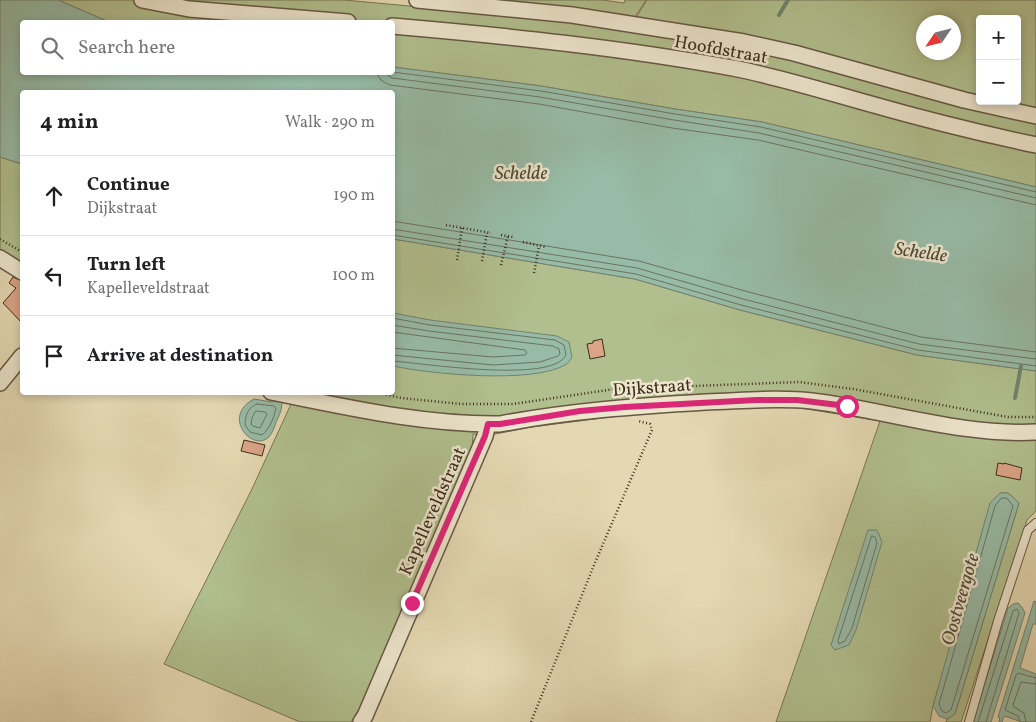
<!DOCTYPE html>
<html lang="en">
<head>
<meta charset="utf-8">
<style>
  :root { --surface:#fff; --page:#f6f6f6; --text:#202124; --muted:#757577; --line:#e0e0e0 }
  body { margin:0; font-family:Vollkorn,serif; background:var(--page); color:var(--text) }
  .controls { position:absolute; right:15px; top:15px; display:grid; overflow:hidden; border-radius:5px; box-shadow:0 2px 8px #0003 }
  .controls button { width:45px; height:45px; display:grid; place-items:center; padding:0; border:0; border-bottom:1px solid var(--line); background:var(--surface); color:var(--text); font:25px sans-serif }
  .compass { position:absolute; left:916px; top:15px; width:45px; height:45px; border-radius:50%; background:var(--surface); box-shadow:0 2px 8px #0003; rotate:235deg }
  .stop { position:absolute; width:15px; height:15px; margin:-11px; border:4px solid #db2777; border-radius:50%; background:#fff }
  .stop.end { background:#db2777; border-color:#fff; box-shadow:0 1px 5px #0008 }
  .list { margin:0; padding:0; list-style:none }
  h2 { display:flex; justify-content:space-between; align-items:center; height:65px; margin:0; padding:0 20px; font-size:21px }
  h2 small { font-size:16px; font-weight:400; color:var(--muted) }
  .list li { display:grid; grid-template-columns:32px 1fr auto; gap:15px; align-items:center; box-sizing:border-box; height:80px; padding:0 20px; border-top:1px solid var(--line) }
  .list b { display:block; font-size:19px; white-space:nowrap }
  .list p { margin:0; font-size:16px; white-space:nowrap; color:var(--muted) }
  .list em { font-size:16px; font-style:normal; color:var(--muted) }
  .icon { flex:none; width:28px; height:28px; fill:none; stroke:currentColor; stroke-width:2; stroke-linecap:round; stroke-linejoin:round }
  .map { position:relative; flex:none; width:1036px; height:722px; overflow:hidden }
  .search { position:absolute; background:var(--surface); box-shadow:0 2px 8px #0003; left:20px; top:20px; width:375px; height:55px; display:flex; align-items:center; gap:12px; box-sizing:border-box; padding:0 18px; border-radius:5px; color:var(--muted); font-size:19px }
  .panel { position:absolute; background:var(--surface); box-shadow:0 2px 8px #0003; left:20px; top:90px; width:375px; height:305px; border-radius:5px }
  .map>svg:first-child { display:block }
  .green { fill:#b1bf8e; stroke:#777656; fill-rule:evenodd }
  .water { fill:#97bba6; stroke:#738370 }
  .lines { fill:none; stroke-linecap:round; stroke-linejoin:round }
  .shore { stroke:#6a7462; stroke-width:1 }
  .stream { stroke:#738370; stroke-width:4 }
  .building { fill:#dca487; stroke:#3d2e1f }
  .service-casing { stroke:#675844; stroke-width:10 }
  .minor-casing { stroke:#675844; stroke-width:18 }
  .path { stroke:#3d2e1f; stroke-width:2.5; stroke-dasharray:1 2.5; stroke-linecap:butt }
  .service { stroke:#ede6cd; stroke-width:8 }
  .minor { stroke:#ede6cd; stroke-width:15 }
  .route { stroke:#db2777; stroke-width:6 }
  .labels { text-anchor:middle; stroke-width:5; stroke-linejoin:round; paint-order:stroke }
  .street-label { font-size:18px; fill:#3d2e1f; stroke:#ede6cd }
  .water-label { font-size:19px; font-style:italic; fill:#4f4a3a; stroke:#ede6cd }
</style>
</head>
<body>
<div class="map">
<svg width="1036" height="722" viewBox="0 0 1036 722">
  <rect width="100%" height="100%" fill="#e4d8b2"/>
  <filter id="stains"><feTurbulence type="fractalNoise" baseFrequency=".004" numOctaves="4"/><feColorMatrix values="0 0 0 0 .2 0 0 0 0 .09 0 0 0 0 .02 0 0 0 .5 -.17"/></filter>
  <radialGradient id="worn" r=".72"><stop offset=".6" stop-color="#630" stop-opacity="0"/><stop offset="1" stop-color="#630" stop-opacity=".3"/></radialGradient>
  <path class="green" d="M 58,0 L 344,0 L 572,21 L 744,48 L 832,69 L 1036,123 L 1036,187 L 762,122 L 675,109 L 541,86 L 393,67 L 392,22 L 109,22 Z
    M 497,0 L 603,0 L 624,3 L 625,0 L 646,0 L 633,20 Z
    M 647,0 L 1036,0 L 1036,116 L 834,65 L 632,24 ZM 980,19 L 1017,19 L 1017,101 L 980,101 ZM 924,22 L 954,22 L 954,52 L 924,52 Z
    M 0,157 L 22,164 L 22,270 L 0,255 Z
    M 393,239 L 635,279 L 740,310 L 917,355 L 1036,371 L 1036,511 L 1027,520 L 961,722 L 946,722 L 947,719 L 955,714 L 1019,503 L 1008,493 L 1000,493 L 933,706 L 930,722 L 776,722 L 880,421 L 801,408 L 757,406 L 626,415 L 532,427 L 485,436 L 473,434 L 472,450 L 359,709 L 351,722 L 300,722 L 164,664 L 252,489 L 291,404 L 271,393 L 392,392 Z"/>
  <path class="water" d="M 0,0 L 58,0 L 109,22 L 22,22 L 22,72 L 392,72 L 393,67 L 541,86 L 675,109 L 762,122 L 1036,187 L 1036,371 L 917,355 L 740,310 L 635,279 L 393,239 L 392,92 L 22,92 L 22,164 L 0,157 Z
    M 393,313 L 430,320 L 557,336 L 569,342 L 572,357 C 570,360 568,364 565,365 C 532,384 430,374 393,366 Z
    M 254,399 L 272,402 L 279,400 L 282,403 C 282,410 279,416 276,422 C 275,427 272,433 269,437 C 252,453 221,416 254,399 Z
    M 1000,493 L 1008,493 L 1019,503 L 955,714 L 947,719 L 939,716 L 933,706 L 990,503 Z
    M 868,530 L 877,530 L 882,542 L 856,630 L 849,645 L 835,650 L 831,645 Z
    M 1034,601 L 1036,602 L 1036,624 L 1033,624 L 1020,668 L 1036,674 L 1036,722 L 1022,722 L 1004,716 L 1002,722 L 999,722 L 1000,717 L 998,717 Z
    M 1018,603 L 1022,607 L 1025,613 L 991,722 L 973,722 L 1008,608 L 1013,604 Z"/>
  <g class="lines">
    <path class="shore" d="M 375,72 L 382,81 L 390,85 L 539,104 L 672,128 L 758,140 L 1036,205
      M 383,72 L 392,78 L 540,97 L 674,120 L 759,133 L 1036,198
      M 392,72 L 541,91 L 675,114 L 761,127 L 1036,192
      M 392,221 L 639,261 L 745,291 L 921,337 L 1036,352
      M 392,229 L 637,268 L 743,299 L 919,344 L 1036,359
      M 392,235 L 636,274 L 741,305 L 918,350 L 1036,366
      M 392,318 L 430,325 L 555,340 L 564,345 L 566,355 C 552,384 422,363 392,361
      M 392,325 L 429,331 L 553,346 L 559,349 L 560,354 L 558,356 L 540,362 L 493,365 L 392,355
      M 392,332 L 525,350 L 527,353 L 525,355 L 493,357 L 392,348
      M 257,404 L 274,406 L 276,408 C 274,417 270,429 262,435 L 250,432 L 245,425 C 245,416 248,407 257,404 Z
      M 256,411 L 265,412 L 267,414 L 260,428 L 253,426 L 251,424 L 252,418 Z
      M 1002,498 L 1007,498 L 1013,506 L 951,710 L 946,713 L 942,711 L 939,704 L 995,506 Z
      M 872,536 L 875,537 L 877,543 L 852,628 L 845,641 L 839,644 L 838,641 Z
      M 978,722 L 1013,611 L 1017,609 L 1019,613 L 986,722
      M 1020,722 L 1018,716 L 1005,710 L 1016,675 L 1018,673 L 1036,678
      M 1026,722 L 1024,713 L 1014,707 L 1013,705 L 1021,682 L 1036,684"/>
    <path class="stream" d="M 779,15 L 788,0
      M 1015,398 L 1021,366"/>
  </g>
  <path class="building" d="M 13,277 L 22,281 L 22,323 L 3,303 L 16,288 L 9,283 Z
    M 602,339 L 605,356 L 590,359 L 587,344 L 593,343 L 593,341 Z
    M 244,440 L 265,445 L 262,456 L 241,451 Z
    M 998,463 L 1004,464 L 1004,463 L 1022,468 L 1020,480 L 996,475 Z"/>
  <g class="lines">
    <g class="service-casing">
      <path id="service" d="M 969,722 L 998,621 L 1028,530 L 1036,523"/>
    </g>
    <g class="minor-casing">
      <path id="minor" d="M 142,0 L 189,9 L 348,22
        M 417,0 L 572,15 L 744,42 L 794,53 L 964,100 L 1036,116
        M 392,26 C 508,36 624,48 738,69 C 782,78 824,91 867,103 C 923,119 979,133 1036,145
        M 0,258 L 22,272
        M 0,383 L 22,356
        M 271,392 C 346,407 423,425 500,424 C 568,411 637,406 706,402 C 741,401 777,397 812,401 C 886,410 961,436 1036,432
        M 361,722 L 365,716 L 485,436 L 488,424"/>
    </g>
    <path class="path" d="M 446,225 L 491,233
      M 501,235 L 513,237
      M 0,239 L 22,252
      M 523,242 L 546,247
      M 457,260 L 462,228
      M 482,261 L 487,233
      M 501,265 L 508,236
      M 534,273 L 539,246
      M 376,392 L 401,398 L 461,404 L 513,404 L 615,389 L 799,382 L 853,389 L 1008,417 L 1036,417
      M 531,722 L 594,565 L 652,430 L 650,424 L 638,421"/>
    <use href="#service" class="service"/>
    <use href="#minor" class="minor"/>
  </g>
  <g class="lines">
    <path class="route" d="M 412,603 L 485,436 L 488,424 L 500,424 L 580,411 L 625,407 L 756,400 L 797,400 L 847,406"/>
  </g>
  <g class="labels">
    <g class="street-label">
      <text transform="translate(721 49) rotate(10)" y="6">Hoofdstraat</text>
      <text transform="translate(652 387) rotate(-4)" y="6">Dijkstraat</text>
      <text transform="translate(432 511) rotate(-66)" y="6">Kapelleveldstraat</text>
    </g>
    <g class="water-label">
      <text x="521" y="179">Schelde</text>
      <text transform="translate(921 251) rotate(8)" y="7">Schelde</text>
      <text transform="translate(959 599) rotate(-74)" y="7">Oostveergote</text>
    </g>
  </g>
  <rect width="100%" height="100%" filter="url(#stains)"/>
  <rect width="100%" height="100%" fill="url(#worn)"/>
</svg>
<div class="controls">
<button>+</button>
<button>−</button>
</div>
<svg class="compass" viewBox="-18 -18 36 36"><path d="M0-13l5 13h-10z" fill="#e53935"/><path d="M0 13l5-13h-10z" fill="#757577"/></svg>
<div class="stop" style="left:847px;top:406px"></div>
<div class="stop end" style="left:412px;top:603px"></div>
<div class="search"><svg class="icon" aria-label="search" viewBox="0 0 24 24"><circle cx="10" cy="10" r="6"/><path d="M15 15l6 6"/></svg>Search here</div>
<section class="panel">
<h2>4 min<small>Walk · 290 m</small></h2>
<ul class="list">
<li><svg class="icon" aria-label="ahead" viewBox="0 0 24 24"><path d="M12 20V5M6 11l6-6 6 6"/></svg><div><b>Continue</b><p>Dijkstraat</p></div><em>190 m</em></li>
<li><svg class="icon" aria-label="left" viewBox="0 0 24 24"><path d="M17 20v-9H6M10 6l-5 5 5 5"/></svg><div><b>Turn left</b><p>Kapelleveldstraat</p></div><em>100 m</em></li>
<li><svg class="icon" aria-label="arrive" viewBox="0 0 24 24"><path d="M6 21V4h12l-3 4 3 4H6"/></svg><div><b>Arrive at destination</b></div></li>
</ul>
</section>
</div>
</body>
</html>
